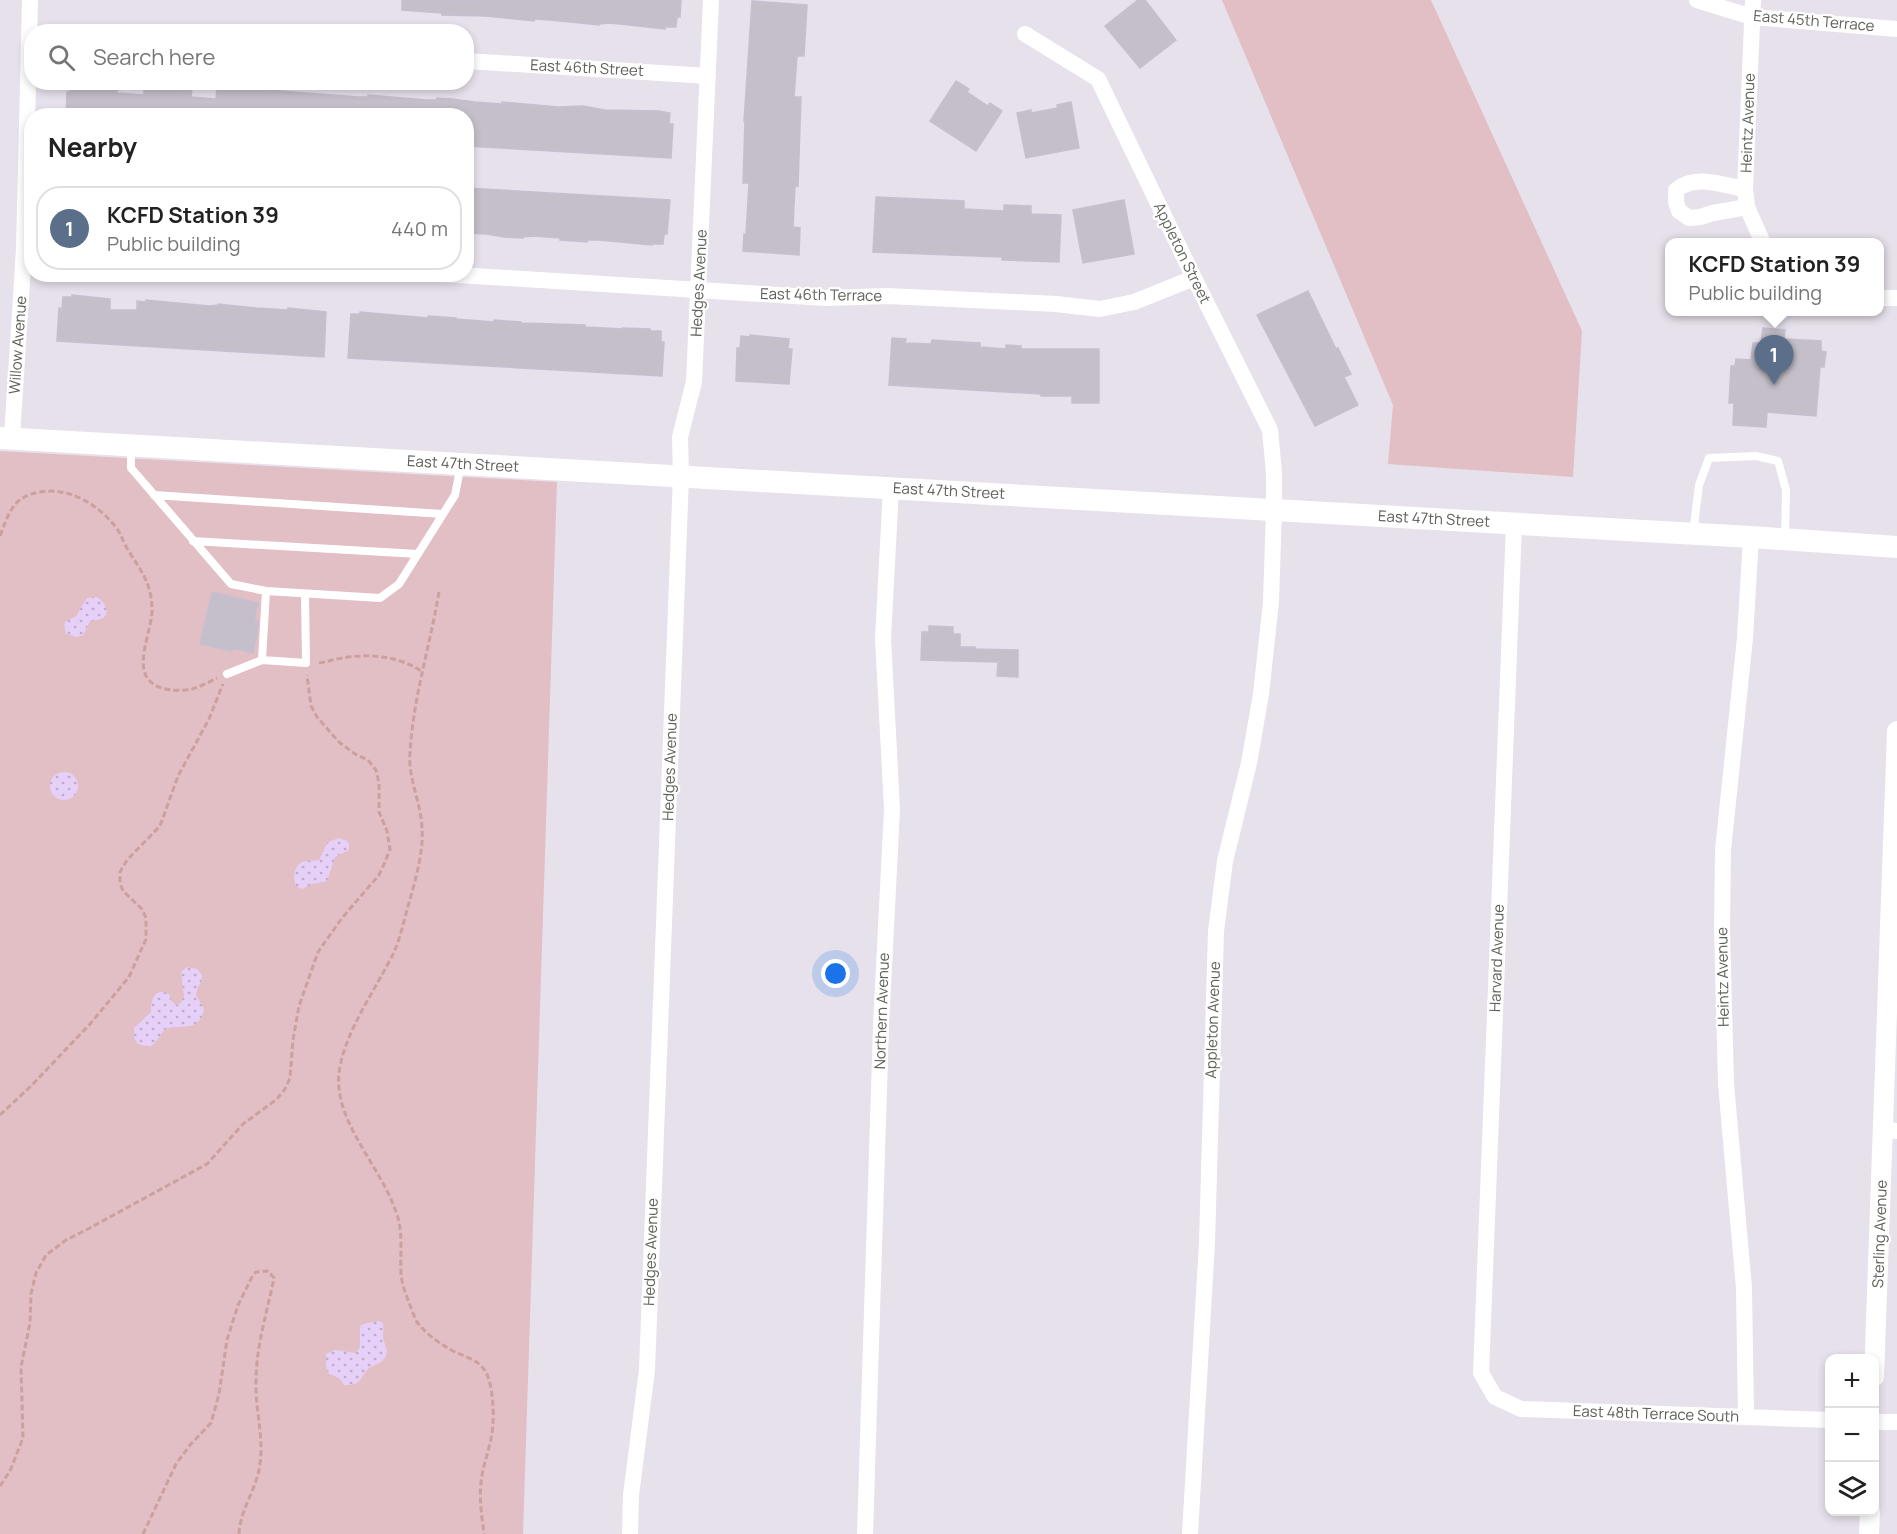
<!DOCTYPE html>
<html lang="en">
<head>
<meta charset="utf-8">
<style>
  :root { --surface:#fff; --page:#f2f2f2; --text:#222; --muted:#767676; --line:#e0e0e0; --accent:#0b8043 }
  body { margin:0; font-family:Manrope,sans-serif; background:var(--page); color:var(--text) }
  .controls { position:absolute; right:18px; bottom:18px; display:grid; overflow:hidden; border-radius:12px; box-shadow:0 3px 9px #0003 }
  .controls button { width:54px; height:54px; display:grid; place-items:center; padding:0; border:0; border-bottom:2px solid var(--line); background:var(--surface); color:var(--text); font:30px sans-serif }
  .you { position:absolute; left:836px; top:974px; width:21px; height:21px; margin:-15px; border:4px solid #fff; border-radius:50%; background:#1a73e8; box-shadow:0 0 0 9px #1a73e833 }
  .badge { display:grid; place-items:center; width:39px; height:39px; border-radius:50%; background:var(--accent); color:#fff; font-size:20px; font-weight:700 }
  .pin { position:absolute; translate:-50% -50px; filter:drop-shadow(0 2px 3px #0008) }
  .pin::after { content:''; position:absolute; top:32px; width:21px; height:18px; background:inherit; clip-path:polygon(0 0,100% 0,50% 100%) }
  .popup { position:absolute; left:1665px; top:238px; width:219px; height:78px; box-sizing:border-box; display:grid; place-content:center; border-radius:12px; background:var(--surface); filter:drop-shadow(0 2px 4px #0005); font-size:20px; white-space:nowrap; color:var(--muted) }
  .popup b { font-size:22px; color:var(--text) }
  .popup::after { content:''; position:absolute; left:50%; top:100%; margin-left:-12px; border:12px solid transparent; border-top-color:var(--surface) }
  .list { margin:0; padding:0; list-style:none }
  h2 { display:flex; justify-content:space-between; align-items:center; height:78px; margin:0; padding:0 24px; font-size:26px }
  h2 small { font-size:20px; font-weight:400; color:var(--muted) }
  .list li { display:grid; grid-template-columns:39px 1fr auto; gap:18px; align-items:center; box-sizing:border-box; height:84px; margin:0 12px 12px; padding:0 12px; border:2px solid var(--line); border-radius:24px }
  .list b { display:block; font-size:22px; white-space:nowrap }
  .list p { margin:0; font-size:20px; white-space:nowrap; color:var(--muted) }
  .list em { font-size:20px; font-style:normal; color:var(--muted) }
  .icon { flex:none; width:33px; height:33px; fill:none; stroke:currentColor; stroke-width:2; stroke-linecap:round; stroke-linejoin:round }
  .map { position:relative; flex:none; width:1897px; height:1534px; overflow:hidden }
  .search { position:absolute; background:var(--surface); box-shadow:0 3px 9px #0003; left:24px; top:24px; width:450px; height:66px; display:flex; align-items:center; gap:15px; box-sizing:border-box; padding:0 21px; border-radius:24px; color:var(--muted); font-size:22px }
  .panel { position:absolute; background:var(--surface); box-shadow:0 3px 9px #0003; left:24px; top:108px; width:450px; height:174px; border-radius:24px }
  .map>svg:first-child { display:block }
  .grass { fill:#e2bec5 }
  .sand { fill:url(#sand-dots) }
  .building { fill:#c4bfc9; stroke:#c7bfcf; stroke-width:1.5 }
  .lines { fill:none; stroke-linecap:round; stroke-linejoin:round }
  .path { stroke:#cba19e; stroke-width:3; stroke-dasharray:6 3; stroke-linecap:butt }
  .service { stroke:#fff; stroke-width:8 }
  .minor { stroke:#fff; stroke-width:16 }
  .tertiary { stroke:#fff; stroke-width:20 }
  .secondary { stroke:#fff; stroke-width:22 }
  .labels { text-anchor:middle; stroke-width:4.5; stroke-linejoin:round; paint-order:stroke }
  .street-label { font-size:15px; fill:#5e6159; stroke:#fff }
</style>
</head>
<body>
<div class="map">
<svg width="1897" height="1534" viewBox="0 0 1897 1534">
  <defs>
    <pattern id="sand-dots" width="8" height="8" patternUnits="userSpaceOnUse" patternTransform="scale(1.5)"><rect width="8" height="8" fill="#e6d0f7"/><path d="M2 2h.1M6 6h.1" fill="none" stroke="#beaccb" stroke-width="1.8" stroke-linecap="round"/></pattern>
  </defs>
  <rect width="100%" height="100%" fill="#e7e1eb"/>
  <path class="grass" d="M 1222,0 L 1431,0 L 1582,331 L 1573,477 L 1388,464 L 1393,405 Z
    M 0,451 L 557,482 L 523,1534 L 0,1534 Z"/>
  <path class="sand" d="M 97,597 C 104,601 112,614 101,619 C 97,621 93,620 90,621 L 83,635 L 77,637 L 66,634 L 64,627 L 65,622 L 76,616 L 87,598 Z
    M50 786a14 14 0 1 1 28 0a14 14 0 1 1-28 0Z
    M 339,838 L 347,841 L 349,844 L 349,850 L 335,857 L 327,881 L 312,884 L 302,889 L 296,886 C 293,879 293,867 302,862 C 307,860 314,861 319,860 L 328,842 Z
    M 187,967 L 197,969 C 208,978 197,984 196,995 L 204,1009 C 199,1034 182,1023 165,1029 C 155,1041 155,1052 137,1043 L 134,1038 L 134,1028 L 151,1012 C 151,1000 154,987 169,994 C 171,1000 171,1002 177,1005 L 181,1003 L 184,996 L 181,972 Z
    M 379,1321 L 383,1323 C 384,1328 383,1332 383,1337 C 384,1345 391,1352 383,1360 C 379,1365 371,1365 367,1370 C 358,1382 361,1385 344,1385 L 339,1378 L 329,1374 L 326,1367 L 326,1354 L 335,1350 L 356,1353 L 360,1347 L 360,1327 L 362,1324 Z"/>
  <path class="building" d="M 402,0 L 681,0 L 680,17 L 677,17 L 676,27 L 665,27 L 665,29 L 610,23 L 599,24 L 599,25 L 550,20 L 534,19 L 534,21 L 486,16 L 442,15 L 442,13 L 402,10 Z
    M 1138,0 L 1145,0 L 1176,40 L 1140,68 L 1105,26 Z
    M 752,1 L 807,5 L 804,56 L 797,56 L 794,97 L 801,97 L 798,186 L 795,185 L 793,227 L 800,228 L 799,255 L 743,251 L 744,234 L 746,235 L 749,183 L 743,183 L 745,121 L 744,121 Z
    M 956,81 L 969,89 L 967,92 L 988,106 L 990,103 L 1002,111 L 976,151 L 930,121 Z
    M 70,82 L 118,82 L 117,93 L 144,95 L 144,84 L 153,85 L 153,83 L 181,85 L 192,87 L 191,97 L 216,99 L 217,88 L 226,89 L 226,87 L 359,97 L 368,97 L 368,95 L 427,100 L 437,100 L 437,98 L 452,99 L 475,102 L 502,104 L 502,102 L 558,107 L 583,106 L 605,110 L 659,111 L 670,113 L 669,124 L 673,124 L 671,158 L 466,146 L 466,116 L 66,116 L 67,92 L 70,92 Z
    M 1071,102 L 1079,148 L 1026,158 L 1017,113 L 1031,110 L 1031,113 L 1058,108 L 1057,105 Z
    M 466,188 L 670,200 L 667,234 L 664,234 L 663,244 L 652,244 L 652,245 L 599,240 L 588,240 L 587,242 L 560,240 L 560,238 L 534,236 L 523,237 L 523,238 L 504,237 L 487,234 L 466,233 Z
    M 876,197 L 964,201 L 964,209 L 1004,211 L 1004,205 L 1031,206 L 1031,214 L 1061,215 L 1059,262 L 1002,260 L 1002,257 L 873,252 Z
    M 1124,200 L 1134,254 L 1083,263 L 1073,210 Z
    M 1308,291 L 1336,349 L 1338,348 L 1351,374 L 1344,377 L 1358,405 L 1315,426 L 1257,315 Z
    M 72,295 L 110,299 L 110,310 L 137,310 L 137,301 L 146,302 L 146,300 L 209,306 L 218,305 L 218,304 L 256,308 L 288,310 L 288,308 L 326,312 L 324,357 L 57,341 L 59,308 L 62,309 L 63,297 L 72,297 Z
    M 360,312 L 428,318 L 428,316 L 456,318 L 456,319 L 494,322 L 494,320 L 521,322 L 521,323 L 585,325 L 585,327 L 623,329 L 623,328 L 650,329 L 650,331 L 661,331 L 661,342 L 664,342 L 662,376 L 348,358 L 351,314 L 360,314 Z
    M 1763,328 L 1785,330 L 1784,339 L 1821,341 L 1821,351 L 1826,352 L 1824,367 L 1820,367 L 1816,416 L 1767,412 L 1766,427 L 1733,425 L 1734,403 L 1729,403 L 1731,366 L 1735,366 L 1736,359 L 1751,360 L 1753,343 L 1761,343 Z
    M 750,335 L 789,339 L 788,349 L 792,349 L 789,384 L 736,381 L 737,348 L 740,348 L 741,336 L 750,337 Z
    M 892,338 L 906,339 L 905,343 L 931,344 L 932,340 L 946,341 L 980,343 L 980,347 L 1006,349 L 1006,345 L 1021,346 L 1021,349 L 1099,349 L 1099,403 L 1072,403 L 1072,396 L 1041,396 L 1041,394 L 889,385 Z
    M 212,592 L 258,603 L 254,621 L 258,621 L 257,634 L 253,653 L 233,648 L 232,651 L 200,644 Z
    M 929,626 L 953,627 L 953,634 L 960,634 L 960,647 L 975,647 L 975,649 L 1018,650 L 1018,677 L 997,676 L 998,662 L 921,660 L 922,632 L 929,632 Z"/>
  <g class="lines">
    <path class="path" d="M 0,536 C 9,513 13,496 40,492 C 69,487 97,504 115,526 C 121,533 123,542 128,550 C 141,571 151,582 152,608 C 153,627 137,657 146,676 C 154,691 178,692 192,689 C 200,687 209,682 217,678
      M 439,592 C 430,646 413,698 410,753 C 408,779 421,802 422,828 C 424,851 415,881 409,903 C 404,919 401,937 394,952 C 376,990 334,1046 339,1088 C 343,1132 385,1173 398,1218 C 403,1236 400,1255 401,1274 C 402,1286 407,1297 411,1308 C 413,1313 415,1318 417,1322 C 426,1334 440,1344 453,1351 C 467,1358 482,1360 488,1377 C 494,1394 495,1426 490,1443 C 487,1457 482,1469 481,1483 C 479,1500 482,1517 484,1534
      M 319,663 C 327,662 334,659 342,658 C 368,653 399,656 421,671
      M 0,1115 L 32,1085 L 90,1024 L 129,977 L 146,939 L 146,918 L 142,909 L 123,891 L 120,883 L 120,872 L 127,860 L 160,826 L 178,776 L 209,719 L 223,684
      M 0,1486 L 10,1471 L 23,1438 L 21,1367 L 30,1323 L 31,1294 L 36,1273 L 46,1255 L 66,1240 L 88,1229 L 207,1164 L 243,1124 L 277,1099 L 285,1089 L 290,1078 L 293,1040 L 299,1006 L 318,952 L 342,918 L 379,875 L 385,862 L 390,849 L 387,831 L 379,812 L 379,783 L 376,770 L 368,760 L 355,754 L 339,742 L 317,717 L 311,706 L 307,675
      M 143,1534 L 176,1464 L 190,1445 L 211,1423 L 219,1394 L 227,1340 L 238,1305 L 252,1277 L 256,1272 L 268,1271 L 274,1278 C 267,1313 256,1346 256,1382 C 255,1409 264,1437 260,1464 C 257,1489 240,1509 239,1534"/>
    <path class="service" d="M 131,446 L 131,468 L 231,584 L 266,591 L 380,598 L 399,584 L 455,495 L 461,464
      M 154,495 L 443,514
      M 1693,534 L 1699,485 L 1709,458 L 1756,456 L 1778,461 L 1786,490 L 1785,539
      M 193,541 L 418,554
      M 266,591 L 262,660 L 306,663 L 305,594
      M 227,674 L 262,660"/>
    <path class="minor" d="M 1697,0 L 1752,17 L 1897,29
      M 1753,0 L 1745,189 L 1747,207 L 1763,243
      M 1025,34 L 1098,79 L 1194,278 L 1270,430 L 1274,473 L 1274,510 L 1271,602 L 1261,694 L 1249,763 L 1225,861 L 1216,931 L 1207,1242 L 1190,1534
      M 466,61 L 708,76
      M 1745,189 C 1722,185 1695,174 1676,190 L 1676,202 L 1679,211 L 1689,218 L 1700,217 L 1713,213 L 1747,207
      M 443,274 L 826,298 L 888,296 L 1056,304 L 1100,309 L 1134,302 L 1194,278
      M 1879,298 L 1897,298
      M 12,438 L 24,249 L 30,0
      M 1514,524 L 1481,1373 L 1495,1397 L 1521,1409 L 1830,1420
      M 1884,1130 L 1897,1131
      M 1746,1416 L 1744,1288 L 1726,1084 L 1722,928 L 1723,850 L 1745,638 L 1751,537
      M 1874,1422 L 1897,1422
      M 630,1534 L 631,1495 L 647,1370 L 681,476 L 680,437 L 694,382 L 711,0
      M 865,1534 L 881,1026 L 892,809 L 883,638 L 891,488"/>
    <path class="tertiary" d="M 1874,1377 L 1897,731
      M 1869,1534 L 1870,1512"/>
    <path class="secondary" d="M 0,438 L 1751,537 L 1897,547"/>
  </g>
  <g class="labels">
    <g class="street-label">
      <text transform="translate(1814 21) rotate(5)" y="5">East 45th Terrace</text>
      <text transform="translate(587 68) rotate(3)" y="5">East 46th Street</text>
      <text transform="translate(1748 123) rotate(-88)" y="5">Heintz Avenue</text>
      <text transform="translate(1182 253) rotate(64)" y="5">Appleton Street</text>
      <text transform="translate(699 283) rotate(-87)" y="5">Hedges Avenue</text>
      <text transform="translate(821 295) rotate(1)" y="5">East 46th Terrace</text>
      <text transform="translate(18 345) rotate(-86)" y="5">Willow Avenue</text>
      <text transform="translate(463 464) rotate(3)" y="5">East 47th Street</text>
      <text transform="translate(949 491) rotate(3)" y="5">East 47th Street</text>
      <text transform="translate(1434 519) rotate(3)" y="5">East 47th Street</text>
      <text transform="translate(670 767) rotate(-88)" y="5">Hedges Avenue</text>
      <text transform="translate(1497 958) rotate(-88)" y="5">Harvard Avenue</text>
      <text transform="translate(1723 977) rotate(-91)" y="5">Heintz Avenue</text>
      <text transform="translate(882 1011) rotate(-88)" y="5">Northern Avenue</text>
      <text transform="translate(1213 1020) rotate(-88)" y="5">Appleton Avenue</text>
      <text transform="translate(1880 1234) rotate(-88)" y="5">Sterling Avenue</text>
      <text transform="translate(651 1252) rotate(-88)" y="5">Hedges Avenue</text>
      <text transform="translate(1656 1414) rotate(2)" y="5">East 48th Terrace South</text>
    </g>
  </g>
</svg>
<div class="controls">
<button>+</button>
<button>−</button>
<button><svg class="icon" aria-label="layers" viewBox="0 0 24 24"><path d="M12 4l9 5-9 5-9-5zM3 14l9 5 9-5"/></svg></button>
</div>
<div class="you"></div>
<div class="pin badge" style="left:1774px;top:385px;background:#5c6f8a">1</div>
<div class="popup"><b>KCFD Station 39</b>Public building</div>
<div class="search"><svg class="icon" aria-label="search" viewBox="0 0 24 24"><circle cx="10" cy="10" r="6"/><path d="M15 15l6 6"/></svg>Search here</div>
<section class="panel">
<h2>Nearby<small></small></h2>
<ul class="list">
<li><span class="badge" style="background:#5c6f8a">1</span><div><b>KCFD Station 39</b><p>Public building</p></div><em>440 m</em></li>
</ul>
</section>
</div>
</body>
</html>
